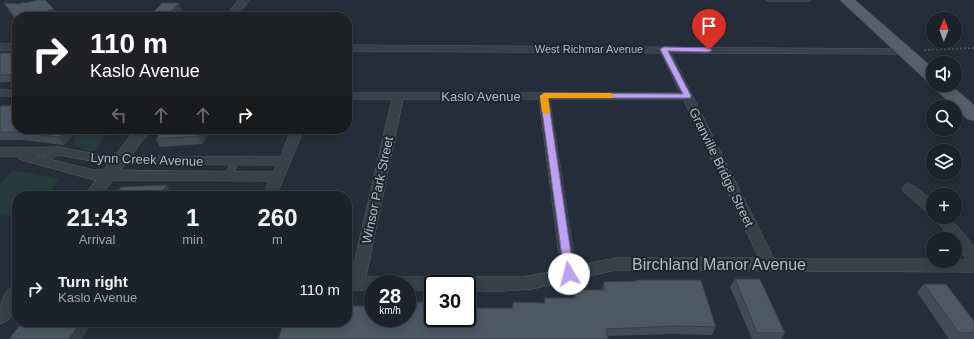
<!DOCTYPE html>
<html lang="en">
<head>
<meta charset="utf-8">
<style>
  body { margin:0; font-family:Helvetica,sans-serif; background:#242a34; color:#f1f3f6; height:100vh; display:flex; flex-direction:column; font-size:15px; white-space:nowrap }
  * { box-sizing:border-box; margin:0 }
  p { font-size:13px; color:#a0a4a9 }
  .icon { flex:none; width:22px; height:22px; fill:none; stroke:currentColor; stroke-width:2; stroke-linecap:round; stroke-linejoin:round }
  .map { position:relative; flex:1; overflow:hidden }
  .side { position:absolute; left:12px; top:191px; width:340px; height:136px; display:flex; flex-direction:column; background:#1b222c; border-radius:16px; box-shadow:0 2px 10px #0003,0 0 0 1px #393f48 }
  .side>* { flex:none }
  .banner { position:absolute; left:12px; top:12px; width:340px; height:122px; border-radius:16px; box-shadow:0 2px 10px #0003,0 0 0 1px #393f48; background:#202124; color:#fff; overflow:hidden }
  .needle { width:26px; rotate:1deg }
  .fabs { position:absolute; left:926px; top:12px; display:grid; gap:8px }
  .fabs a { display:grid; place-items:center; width:36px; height:36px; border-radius:50%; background:#1b222c; box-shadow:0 2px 10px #0003,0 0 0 1px #393f48; font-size:20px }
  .speed { position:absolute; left:364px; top:275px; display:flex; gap:8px; font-size:20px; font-weight:700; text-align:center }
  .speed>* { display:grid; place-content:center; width:52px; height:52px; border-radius:50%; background:#1b222c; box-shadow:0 2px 10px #0003,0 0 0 1px #393f48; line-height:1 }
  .speed small { font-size:10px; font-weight:400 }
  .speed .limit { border:2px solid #111; border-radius:6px; background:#fff; color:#111 }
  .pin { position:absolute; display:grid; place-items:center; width:34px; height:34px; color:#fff; margin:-41px -17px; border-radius:50% 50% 50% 0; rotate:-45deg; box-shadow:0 0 4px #0007 }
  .pin .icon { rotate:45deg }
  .me { position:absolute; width:44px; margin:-22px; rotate:352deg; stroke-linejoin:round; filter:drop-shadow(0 0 3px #0008) }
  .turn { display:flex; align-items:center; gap:14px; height:84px; padding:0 12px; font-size:18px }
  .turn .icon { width:52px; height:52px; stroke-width:2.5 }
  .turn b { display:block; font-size:28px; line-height:34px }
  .lanes { display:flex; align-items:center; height:38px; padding:0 12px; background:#0003; justify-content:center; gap:20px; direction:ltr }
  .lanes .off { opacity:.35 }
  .eta { display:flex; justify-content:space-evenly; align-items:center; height:68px; text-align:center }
  .eta b { font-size:24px; font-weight:800; line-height:28px }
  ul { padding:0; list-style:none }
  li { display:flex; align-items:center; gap:12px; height:60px; padding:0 12px }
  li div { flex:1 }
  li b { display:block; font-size:15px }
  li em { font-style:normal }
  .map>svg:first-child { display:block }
  .green { fill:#273b3c }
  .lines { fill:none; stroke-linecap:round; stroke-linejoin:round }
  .service-casing { stroke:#565e68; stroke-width:1 }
  .minor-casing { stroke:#565e68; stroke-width:1 }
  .tertiary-casing { stroke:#565e68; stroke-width:1 }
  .primary-casing { stroke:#414953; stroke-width:1 }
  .path { stroke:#46585a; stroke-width:2; stroke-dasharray:2 2; stroke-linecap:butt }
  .service { fill:#38404a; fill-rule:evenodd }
  .minor { fill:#38404a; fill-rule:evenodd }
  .tertiary { fill:#38404a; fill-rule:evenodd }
  .primary { fill:#565f6a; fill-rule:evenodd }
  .wall { fill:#424c57 }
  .shaded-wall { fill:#363e47 }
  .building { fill:#4d5865; stroke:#363e47 }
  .route { fill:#bca0f2; stroke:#7a689d }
  .slow { fill:#f59e0b }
  .labels { text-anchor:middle; stroke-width:4; stroke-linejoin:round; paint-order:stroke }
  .far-street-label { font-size:11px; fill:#b3bbc6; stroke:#1d252f }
  .street-label { font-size:13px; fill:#b3bbc6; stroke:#1d252f }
  .near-street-label { font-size:16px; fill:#b3bbc6; stroke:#1d252f }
</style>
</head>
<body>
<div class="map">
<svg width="974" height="339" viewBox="0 0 974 339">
  <rect width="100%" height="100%" fill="#242e3a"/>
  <g class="green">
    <path d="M80,129H110L93,153L72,145Z"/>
    <path d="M12,171L33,173L59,180L46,196H17V217L0,215V184Z"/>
  </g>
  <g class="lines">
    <g class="service-casing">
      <g id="service">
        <path d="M766,0H811L809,1H768Z"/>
        <path d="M57,149H61L62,151L45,163H41L40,161L41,159Z"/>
        <path d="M234,159H238L239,161L231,179H225L224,177Z"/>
      </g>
    </g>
    <g class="minor-casing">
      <g id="minor">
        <rect x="0" y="44" width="17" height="6"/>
        <path d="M347,45L907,49L909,51L907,53L904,54L671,53L774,259H933V261L967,260L955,244V239H951L934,217H949L974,246V272L616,270L532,289L504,291H467V284H459L461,279L467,277H522L561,270L539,99H403L366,277H433L439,279L441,284H433V291L407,290V284H373V290H347V276H351L392,99H347V93H680L661,53L347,51ZM550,99H683L759,258H616L576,266Z"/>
        <rect x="0" y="90" width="17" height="6"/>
        <path d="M292,129H304L276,196H262L269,181L94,180L19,159L17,156H0V148L59,147L107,156L280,157ZM59,155L107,164L276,165L273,172L94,170L36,156Z"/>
        <path d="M909,184L914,186L933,201V214L928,213L904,192L902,189L904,186Z"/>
      </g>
    </g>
    <g class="tertiary-casing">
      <g id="tertiary">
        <path d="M239,0H249L237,17H225Z"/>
        <path d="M136,129H151L101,196H84Z"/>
        <path d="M17,284C17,302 20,317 0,324C0,307 0,291 17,284Z"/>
      </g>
    </g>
    <g class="primary-casing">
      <g id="primary">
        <path d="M840,0H855L933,68V82L927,81Z"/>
        <path d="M933,84L951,85L974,105V121L967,119L935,89Z"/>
      </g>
    </g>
    <path class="path" d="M924,50L974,48"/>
    <use href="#service" class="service"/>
    <use href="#minor" class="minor"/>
    <use href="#tertiary" class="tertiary"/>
    <use href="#primary" class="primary"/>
  </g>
  <g class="wall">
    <path d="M4,3H25L17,17V21L10,13Z"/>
    <rect x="0" y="53" width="17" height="29"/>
    <path d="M0,106L79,129L64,145L23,140H0Z"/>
    <path d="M211,129L202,144L160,147L156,139Z"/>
    <path d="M735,279L785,333L781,339H752L730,287Z"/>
    <path d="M636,280L716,327L712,335L673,334L608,336L373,318L416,309L512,308L513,302L544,303V298H573L574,290H602L603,282L636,281Z"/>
    <path d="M924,284L974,321V339H949L917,292Z"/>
  </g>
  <g class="shaded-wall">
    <path d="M179,3L182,10L176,17H166Z"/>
    <path d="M54,9L59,17H28Z"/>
    <path d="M66,129H79L64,145L59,137Z"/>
    <path d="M203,129H211L202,144L198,136Z"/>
    <path d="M167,185L171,193L170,196H159Z"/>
    <path d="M81,322H93L82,339H69Z"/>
  </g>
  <g class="building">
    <path d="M37,0H45L54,9L28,17H17V20L4,3L19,4L24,2L25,3Z"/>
    <path d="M162,3H179L166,17H148Z"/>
    <path d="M0,53H17V74L0,75Z"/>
    <path d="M17,105V129H66L59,137L17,132H0V106Z"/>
    <path d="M164,129H203L198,136L156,139Z"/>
    <path d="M167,185L159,196H114L121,187Z"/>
    <path d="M292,191L333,192L332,196H290Z"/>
    <path d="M735,279H760L785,333H757Z"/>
    <path d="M636,280H701L716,327L677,326L606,329L608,339H278L284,322H347V306H373V318H407V309H416L417,302H433V318H467V303H474V308H513V302L545,303L544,298H575L574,290H605L603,282L637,281Z"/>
    <path d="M924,284H946L974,321V333H959Z"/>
    <path d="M22,322H81L69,339H9Z"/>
  </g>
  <path class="route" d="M664,47L709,48L712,50L709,52L668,51L691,96L690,98H548L574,274L572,278L569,279L565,278L540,96L544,93L683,94L660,49Z"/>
  <path class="slow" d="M544,93H611L615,96L611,98H548L550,112L546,115L542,112L540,96Z"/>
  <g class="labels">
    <g class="far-street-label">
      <text x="589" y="53">West Richmar Avenue</text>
    </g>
    <g class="street-label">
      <text x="481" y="101">Kaslo Avenue</text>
      <text transform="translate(147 159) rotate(2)" y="5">Lynn Creek Avenue</text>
      <text transform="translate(722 167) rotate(64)" y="5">Granville Bridge Street</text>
      <text transform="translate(377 190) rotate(-78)" y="5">Winsor Park Street</text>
    </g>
    <g class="near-street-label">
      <text x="719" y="270">Birchland Manor Avenue</text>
    </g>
  </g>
</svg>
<div class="fabs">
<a><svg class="needle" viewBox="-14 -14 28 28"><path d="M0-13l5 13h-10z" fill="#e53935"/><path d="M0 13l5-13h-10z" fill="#a0a4a9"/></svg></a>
<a><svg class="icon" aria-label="sound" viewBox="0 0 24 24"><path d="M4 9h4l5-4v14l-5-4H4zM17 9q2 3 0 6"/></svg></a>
<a><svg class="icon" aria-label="search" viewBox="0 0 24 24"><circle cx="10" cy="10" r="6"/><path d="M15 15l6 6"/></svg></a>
<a><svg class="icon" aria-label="layers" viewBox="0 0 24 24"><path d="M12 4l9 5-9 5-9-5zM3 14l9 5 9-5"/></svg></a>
<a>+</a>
<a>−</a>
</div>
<div class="speed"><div>28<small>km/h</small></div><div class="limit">30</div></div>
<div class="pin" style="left:709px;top:50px;background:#d93025"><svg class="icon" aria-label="arrive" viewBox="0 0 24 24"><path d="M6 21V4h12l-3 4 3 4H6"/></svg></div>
<svg class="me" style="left:569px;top:274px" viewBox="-20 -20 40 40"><circle r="19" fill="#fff"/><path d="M0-13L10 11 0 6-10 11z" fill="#bca0f2"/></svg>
<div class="banner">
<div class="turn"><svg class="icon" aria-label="right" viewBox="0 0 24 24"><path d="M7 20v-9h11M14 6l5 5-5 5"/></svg><div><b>110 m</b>Kaslo Avenue</div></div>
<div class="lanes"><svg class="icon off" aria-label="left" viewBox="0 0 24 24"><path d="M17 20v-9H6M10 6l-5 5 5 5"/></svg><svg class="icon off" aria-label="ahead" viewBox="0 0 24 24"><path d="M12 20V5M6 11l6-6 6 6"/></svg><svg class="icon off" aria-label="ahead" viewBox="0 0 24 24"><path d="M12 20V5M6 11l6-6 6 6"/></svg><svg class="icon" aria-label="right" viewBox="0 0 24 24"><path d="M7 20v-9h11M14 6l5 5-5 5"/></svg></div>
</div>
<section class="side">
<div class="eta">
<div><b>21:43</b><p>Arrival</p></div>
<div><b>1</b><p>min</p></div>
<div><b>260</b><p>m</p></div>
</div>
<ul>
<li><svg class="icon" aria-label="right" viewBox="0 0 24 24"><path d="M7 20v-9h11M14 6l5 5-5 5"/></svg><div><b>Turn right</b><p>Kaslo Avenue</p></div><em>110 m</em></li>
</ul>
</section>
</div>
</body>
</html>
